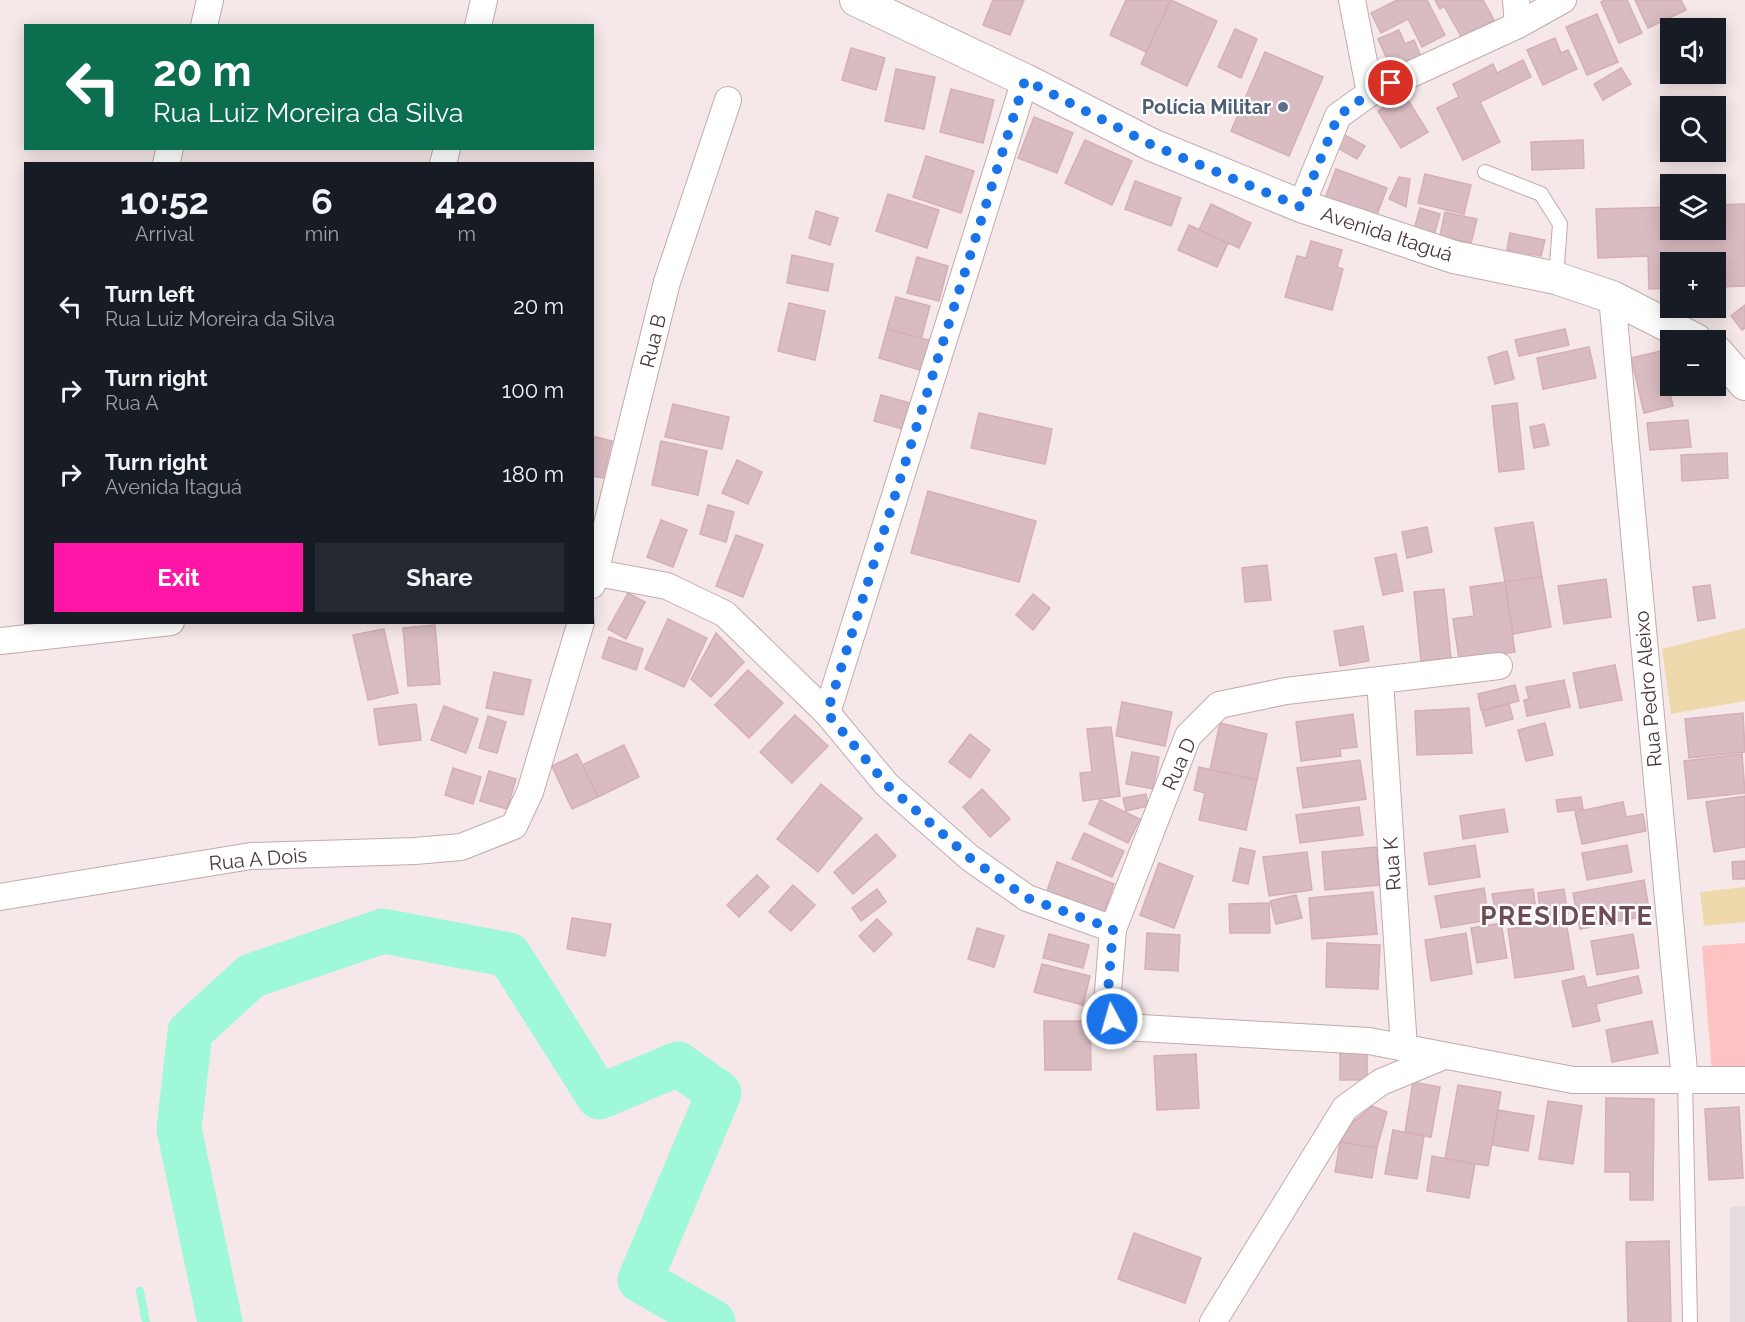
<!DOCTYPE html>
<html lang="en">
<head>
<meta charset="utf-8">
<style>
  body { margin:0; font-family:Raleway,sans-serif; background:#242831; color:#f1f3f6; height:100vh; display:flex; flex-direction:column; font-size:22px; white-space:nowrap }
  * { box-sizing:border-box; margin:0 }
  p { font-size:20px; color:#9ea1a6 }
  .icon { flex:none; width:33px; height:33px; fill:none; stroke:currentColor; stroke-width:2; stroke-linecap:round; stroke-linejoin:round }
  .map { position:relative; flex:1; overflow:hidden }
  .drawer { position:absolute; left:24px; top:162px; width:570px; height:462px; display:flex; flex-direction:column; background:#171b24; border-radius:0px; box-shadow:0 3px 15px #0003 }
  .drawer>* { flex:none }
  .top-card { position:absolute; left:24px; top:24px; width:570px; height:126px; border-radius:0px; box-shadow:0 3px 15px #0003; background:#0b6e4f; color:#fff; overflow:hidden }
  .buttons { position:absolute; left:1660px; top:18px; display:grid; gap:12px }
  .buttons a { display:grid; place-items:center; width:66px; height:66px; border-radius:0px; background:#171b24; box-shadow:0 3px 15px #0003; font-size:30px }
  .pin { position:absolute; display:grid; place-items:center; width:51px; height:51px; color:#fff; margin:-26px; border:3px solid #fff; border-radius:50%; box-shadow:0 2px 6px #0007 }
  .me { position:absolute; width:66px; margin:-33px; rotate:354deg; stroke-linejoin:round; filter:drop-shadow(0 0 4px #0008) }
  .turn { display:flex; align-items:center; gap:21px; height:126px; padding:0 30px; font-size:27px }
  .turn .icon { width:78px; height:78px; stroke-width:2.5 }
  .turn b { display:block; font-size:42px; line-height:51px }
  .eta { display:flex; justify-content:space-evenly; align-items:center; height:102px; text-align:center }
  .eta b { font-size:36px; font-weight:700; line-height:42px }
  .primary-button { display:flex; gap:12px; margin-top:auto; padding:12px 30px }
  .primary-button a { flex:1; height:69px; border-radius:0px; background:#ff16a7; color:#fff; font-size:24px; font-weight:700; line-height:69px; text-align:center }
  .primary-button a+a { background:#242831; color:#f1f3f6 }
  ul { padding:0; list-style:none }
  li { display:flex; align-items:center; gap:18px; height:84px; padding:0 30px }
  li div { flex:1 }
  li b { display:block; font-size:22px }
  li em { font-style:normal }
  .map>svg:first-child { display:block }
  .green { fill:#eed9ad }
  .sand { fill:#fdc2c1 }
  .parking { fill:#e4dddf }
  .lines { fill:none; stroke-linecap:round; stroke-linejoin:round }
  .stream { stroke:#9ff8d8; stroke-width:8 }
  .river { stroke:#9ff8d8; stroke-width:45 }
  .building { fill:#d9bcc1; stroke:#d5afb5; stroke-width:1.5 }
  .service-casing { stroke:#c3aaac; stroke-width:16 }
  .minor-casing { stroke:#c3aaac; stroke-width:28 }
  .tertiary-casing { stroke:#c3aaac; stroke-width:34 }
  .service { stroke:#fff; stroke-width:14 }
  .minor { stroke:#fff; stroke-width:26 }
  .tertiary { stroke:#fff; stroke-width:32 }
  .route { stroke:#1a73e8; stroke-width:10; stroke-dasharray:0 18 }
  .service-dot { fill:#5c6f8a; stroke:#fff; stroke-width:2 }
  .labels { text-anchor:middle; stroke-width:4.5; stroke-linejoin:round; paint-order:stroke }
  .service-label { font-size:20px; font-weight:bold; fill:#4e5e75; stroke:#fff; text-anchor:end }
  .street-label { font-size:20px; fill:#4b3639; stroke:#fff }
  .district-label { font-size:26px; font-weight:bold; letter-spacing:1.5px; fill:#6f4c52; stroke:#fff }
</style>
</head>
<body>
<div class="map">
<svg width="1745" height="1322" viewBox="0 0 1745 1322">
  <rect width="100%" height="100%" fill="#f6e8e9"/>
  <g class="green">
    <path d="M1745,628V701L1671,714L1662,649Z"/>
    <path d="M1745,887V922L1704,926L1700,892Z"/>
  </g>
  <path class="sand" d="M1745,943V1069L1712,1072L1702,946Z"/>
  <path class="parking" d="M1745,1206V1322H1730V1207Z"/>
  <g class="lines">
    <path class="stream" d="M140,1291L146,1322"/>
    <path class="river" d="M220,1322L179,1129L190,1032L251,976L383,931L509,955L599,1097L678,1064L719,1093L640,1280L713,1322"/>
  </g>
  <g class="building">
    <path d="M993,0H1024L1010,35L983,25Z"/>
    <path d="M1126,0H1171L1146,52L1110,35Z"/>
    <path d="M1171,0L1217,21L1187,86L1141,64Z"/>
    <path d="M1397,0H1427L1445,35L1422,47L1408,19L1381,33L1371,13Z"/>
    <path d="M1435,0H1483L1494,20L1462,38L1444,6L1440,9Z"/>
    <path d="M1605,0H1627L1642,33L1619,43L1601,2Z"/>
    <path d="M1635,0H1681L1686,10L1648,28Z"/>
    <path d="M1597,14L1618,62L1587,75L1566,27Z"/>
    <path d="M1235,29L1257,39L1241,78L1218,67Z"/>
    <path d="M1399,30L1405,44L1414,40L1422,59L1393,72L1378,39Z"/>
    <path d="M1555,38L1561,53L1568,50L1577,69L1543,85L1527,50Z"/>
    <path d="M851,48L885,58L876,90L842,80Z"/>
    <path d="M1265,52L1323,77L1289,156L1231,131Z"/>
    <path d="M1523,60L1531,77L1480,102L1500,142L1463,160L1437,108L1459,97L1453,84L1493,64L1497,73Z"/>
    <path d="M1621,68L1631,84L1603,100L1594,84Z"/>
    <path d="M896,69L935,77L924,129L885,121Z"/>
    <path d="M951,89L994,100L983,143L940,132Z"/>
    <path d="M1404,94L1428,132L1401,148L1378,111Z"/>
    <path d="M1034,117L1073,133L1057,173L1018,158Z"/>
    <path d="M1343,134L1365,146L1357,159L1336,147Z"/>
    <path d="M1085,140L1132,161L1112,205L1065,183Z"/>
    <path d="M1583,140L1584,168L1532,170L1531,142Z"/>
    <path d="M926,156L974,171L961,213L913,197Z"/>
    <path d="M1336,169L1387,188L1375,220L1324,201Z"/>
    <path d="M1425,174L1471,185L1464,214L1418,203Z"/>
    <path d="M1399,177L1410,179L1406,207L1389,199Z"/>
    <path d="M1135,181L1181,198L1171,226L1125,209Z"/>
    <path d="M888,194L939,210L927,248L876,231Z"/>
    <path d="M1211,204L1251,223L1239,248L1199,230Z"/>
    <path d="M1745,204V286L1716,287V262H1671V288L1649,289L1648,256L1598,258L1596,209L1671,207V230H1716V205Z"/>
    <path d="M1420,208L1440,214L1433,239L1413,233Z"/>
    <path d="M816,211L838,218L830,245L809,238Z"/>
    <path d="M1445,212L1477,219L1471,243L1440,236Z"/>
    <path d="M1189,225L1228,243L1217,267L1178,250Z"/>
    <path d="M1510,233L1545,240L1541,256L1507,250Z"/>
    <path d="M1311,241L1342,250L1337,267L1343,269L1332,310L1285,297L1297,256L1306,258Z"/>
    <path d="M792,255L833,264L828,291L787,283Z"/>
    <path d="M917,257L948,266L939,301L907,293Z"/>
    <path d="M896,297L930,306L921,339L887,329Z"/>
    <path d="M789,303L825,311L815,360L778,351Z"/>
    <path d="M1745,305V328L1742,330L1731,316Z"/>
    <path d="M887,329L932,341L923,371L879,358Z"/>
    <path d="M1565,329L1569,345L1519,356L1515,340Z"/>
    <path d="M1589,347L1596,378L1543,389L1537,358Z"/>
    <path d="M1507,351L1514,379L1495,384L1488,357Z"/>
    <path d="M1661,351L1673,406L1644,413L1631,358Z"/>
    <path d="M881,395L917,405L910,431L874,421Z"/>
    <path d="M1517,403L1524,469L1499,472L1492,406Z"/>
    <path d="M673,404L729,417L722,449L665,437Z"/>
    <path d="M979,413L1052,429L1045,464L971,448Z"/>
    <path d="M1688,420L1691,447L1650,450L1647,423Z"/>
    <path d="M1544,424L1549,445L1534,448L1530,427Z"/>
    <path d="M592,436L612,441L603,478L592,476Z"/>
    <path d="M661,441L707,451L698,495L652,485Z"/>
    <path d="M1727,453L1728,478L1682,481L1681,455Z"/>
    <path d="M737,460L762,472L748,504L722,493Z"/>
    <path d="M928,491L1036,521L1019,582L911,553Z"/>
    <path d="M708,505L734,512L726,542L700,534Z"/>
    <path d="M661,520L687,530L673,567L647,557Z"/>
    <path d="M1533,522L1542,577L1505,582L1495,528Z"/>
    <path d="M1427,527L1432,552L1407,558L1402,532Z"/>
    <path d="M736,535L763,545L743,597L716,586Z"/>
    <path d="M1396,554L1403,591L1383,595L1375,558Z"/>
    <path d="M1267,565L1271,600L1245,602L1242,568Z"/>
    <path d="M1542,577L1551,627L1513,634L1505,582Z"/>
    <path d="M1606,579L1611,617L1564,624L1558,586Z"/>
    <path d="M1505,582L1515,652L1459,659L1453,619L1474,616L1470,587Z"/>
    <path d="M1710,585L1715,618L1698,621L1693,587Z"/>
    <path d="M1444,589L1451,658L1421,661L1414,592Z"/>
    <path d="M628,593L645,602L626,639L608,629Z"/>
    <path d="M1033,594L1050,608L1033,630L1016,615Z"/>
    <path d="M668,619L707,638L684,687L645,669Z"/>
    <path d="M435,625L440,684L408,686L403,628Z"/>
    <path d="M1363,626L1369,661L1340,666L1334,631Z"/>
    <path d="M384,629L398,693L368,700L353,635Z"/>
    <path d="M716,633L744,662L711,697L691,679Z"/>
    <path d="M609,637L643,649L636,670L602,658Z"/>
    <path d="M1615,665L1622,700L1580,708L1573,673Z"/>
    <path d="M748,670L783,703L749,738L715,705Z"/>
    <path d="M494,672L531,680L523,715L486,708Z"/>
    <path d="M1564,680L1570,707L1527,716L1524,700L1529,699L1526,687Z"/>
    <path d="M1515,685L1519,701L1481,710L1478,694Z"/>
    <path d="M1122,702L1172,712L1165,746L1116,736Z"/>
    <path d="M416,704L421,740L379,745L374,709Z"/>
    <path d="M1509,704L1513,719L1486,726L1482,711Z"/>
    <path d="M444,706L478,719L466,753L431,740Z"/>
    <path d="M1469,708L1472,753L1417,755L1415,711Z"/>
    <path d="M1743,713L1745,752L1689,758L1685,719Z"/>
    <path d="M1353,714L1357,747L1340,749L1341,756L1301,761L1296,722Z"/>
    <path d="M795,715L828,746L792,783L760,752Z"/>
    <path d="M488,716L506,722L497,753L479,748Z"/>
    <path d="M1220,723L1267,734L1257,780L1210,770Z"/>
    <path d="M1545,723L1553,755L1526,761L1518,730Z"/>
    <path d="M1111,727L1120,796L1083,801L1080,773L1092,772L1087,729Z"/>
    <path d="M970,734L990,750L970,778L949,762Z"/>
    <path d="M624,745L639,777L598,797L582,765Z"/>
    <path d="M1132,752L1159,757L1153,789L1126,784Z"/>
    <path d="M577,754L598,797L572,809L552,766Z"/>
    <path d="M1742,754L1745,793L1688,799L1684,761Z"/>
    <path d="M1360,760L1366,799L1303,808L1297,768Z"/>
    <path d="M1199,767L1257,780L1246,830L1199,820L1205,793L1194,790Z"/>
    <path d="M453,768L481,777L473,804L445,795Z"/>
    <path d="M489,771L516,779L507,809L480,801Z"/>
    <path d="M821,784L862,818L818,872L777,839Z"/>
    <path d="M982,789L1010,819L990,837L963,807Z"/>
    <path d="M1146,794L1148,806L1126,811L1123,798Z"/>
    <path d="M1745,796V847L1714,852L1706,802Z"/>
    <path d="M1581,797L1583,809L1558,812L1556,800Z"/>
    <path d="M1100,800L1140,819L1128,843L1089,824Z"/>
    <path d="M1623,802L1626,817L1643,814L1646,831L1582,844L1575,812Z"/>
    <path d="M1359,807L1363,835L1300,843L1296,815Z"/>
    <path d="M1504,809L1508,832L1463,839L1460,816Z"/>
    <path d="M1084,833L1124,851L1112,877L1072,859Z"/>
    <path d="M876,834L896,856L853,894L834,872Z"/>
    <path d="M1475,845L1480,877L1429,885L1424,853Z"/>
    <path d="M1627,845L1632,872L1587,880L1582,853Z"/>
    <path d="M1376,847L1380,885L1325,890L1322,852Z"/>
    <path d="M1240,848L1255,851L1248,884L1233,881Z"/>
    <path d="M1307,852L1312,890L1269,896L1263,857Z"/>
    <path d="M1745,861V879H1733L1732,862Z"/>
    <path d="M1057,862L1114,884L1104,912L1047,891Z"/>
    <path d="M1159,863L1193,876L1174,928L1140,915Z"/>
    <path d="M757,875L769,887L739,917L727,905Z"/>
    <path d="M1644,880L1650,915L1580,929L1573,893Z"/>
    <path d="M793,885L815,905L791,931L769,912Z"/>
    <path d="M1484,888L1489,920L1441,928L1435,896Z"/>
    <path d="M877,889L886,902L861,921L852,908Z"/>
    <path d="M1533,889L1535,903L1495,909L1492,894Z"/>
    <path d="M1564,889L1568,914L1541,918L1538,893Z"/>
    <path d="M1373,892L1377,934L1312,939L1309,898Z"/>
    <path d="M1296,895L1302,918L1276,924L1270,901Z"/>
    <path d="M1269,903L1270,933H1230L1229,904Z"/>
    <path d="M572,918L611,924L605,956L567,949Z"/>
    <path d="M877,919L892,934L874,952L859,936Z"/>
    <path d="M1566,921L1574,969L1515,978L1508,929Z"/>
    <path d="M1501,923L1507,958L1477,963L1471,928Z"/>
    <path d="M977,928L1004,936L994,967L968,959Z"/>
    <path d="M1147,933L1180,935L1178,971L1145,969Z"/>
    <path d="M1466,933L1472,974L1431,981L1425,940Z"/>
    <path d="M1049,934L1089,945L1083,968L1043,958Z"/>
    <path d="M1633,934L1639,968L1597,975L1591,941Z"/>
    <path d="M1327,943L1380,945L1378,989L1326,987Z"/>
    <path d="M1042,964L1090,976L1083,1005L1034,992Z"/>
    <path d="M1584,976L1587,988L1638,976L1642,993L1596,1004L1600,1021L1573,1027L1562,981Z"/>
    <path d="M1044,1021H1090L1091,1070H1045Z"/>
    <path d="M1652,1021L1658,1053L1612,1062L1606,1030Z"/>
    <rect x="1340" y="1052" width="27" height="28"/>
    <path d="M1196,1054L1199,1108L1157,1110L1154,1056Z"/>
    <path d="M1413,1082L1440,1087L1431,1137L1405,1132Z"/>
    <path d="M1458,1085L1501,1092L1488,1166L1445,1159Z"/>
    <path d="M1606,1098L1654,1099L1653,1200H1630V1172H1605Z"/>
    <path d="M1548,1101L1582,1106L1573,1164L1539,1159Z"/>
    <path d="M1372,1106L1387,1112L1377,1148L1340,1142L1353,1122Z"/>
    <path d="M1739,1107L1743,1178L1709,1180L1705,1109Z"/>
    <path d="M1498,1110L1534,1116L1528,1151L1492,1145Z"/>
    <path d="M1393,1130L1424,1136L1417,1179L1385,1174Z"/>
    <path d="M1340,1142L1377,1148L1372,1178L1335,1172Z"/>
    <path d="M1432,1156L1475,1164L1469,1198L1427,1191Z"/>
    <path d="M1134,1233L1201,1258L1185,1303L1118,1279Z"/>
    <path d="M1669,1241L1671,1322H1628L1626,1242Z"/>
  </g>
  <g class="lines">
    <g class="service-casing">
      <g id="service">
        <path d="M1485,172L1541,194L1560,224L1556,278"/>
        <path d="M1685,1081L1690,1322"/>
      </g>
    </g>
    <g class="minor-casing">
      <g id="minor">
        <path d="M1352,0L1370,93"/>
        <path d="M1516,0L1518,25"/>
        <path d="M204,26L210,0"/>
        <path d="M478,26L484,0"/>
        <path d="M166,164L170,148"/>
        <path d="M443,164L447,148"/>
        <path d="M1301,206L1338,116L1370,93L1518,25L1563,0"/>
        <path d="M1612,297L1685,1081"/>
        <path d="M592,572L667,586L725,614L827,713L887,785L970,858L1027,898L1113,929"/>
        <path d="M592,585L667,282L728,100"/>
        <path d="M0,641L171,622"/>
        <path d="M1499,666L1286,691L1219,705L1188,736L1113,929L1107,1004L1111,1019L1123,1027L1369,1041L1573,1080H1745"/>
        <path d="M1380,680L1404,1048"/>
        <path d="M827,713L1025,80"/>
        <path d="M0,897L251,856L415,851L461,847L514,826L530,792L581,622"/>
        <path d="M1213,1322L1345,1108L1381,1082L1444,1056"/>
      </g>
    </g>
    <g class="tertiary-casing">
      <g id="tertiary">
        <path d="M856,0L1025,80L1152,145L1301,206L1454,257L1556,278L1612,297L1696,340"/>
        <path d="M1716,351L1745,384"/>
      </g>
    </g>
    <use href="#service" class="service"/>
    <use href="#minor" class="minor"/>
    <use href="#tertiary" class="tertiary"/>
  </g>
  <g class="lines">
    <path class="route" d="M1112,1019L1107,1004L1113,929L1027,898L970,858L887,785L827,713L1025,80L1152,145L1301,207L1338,116L1370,93L1391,83"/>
  </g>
  <circle class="service-dot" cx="1283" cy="107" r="6"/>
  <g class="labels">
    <g class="service-label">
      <text x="1271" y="114">Polícia Militar</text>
    </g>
    <g class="street-label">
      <text transform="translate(1387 234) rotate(18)" y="7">Avenida Itaguá</text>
      <text transform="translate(653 341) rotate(-76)" y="7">Rua B</text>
      <text transform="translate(1648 689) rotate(-95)" y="7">Rua Pedro Aleixo</text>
      <text transform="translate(1179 764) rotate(-66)" y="7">Rua D</text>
      <text transform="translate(258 859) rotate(-5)" y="7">Rua A Dois</text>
      <text transform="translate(1392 864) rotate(-94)" y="7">Rua K</text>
    </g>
    <g class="district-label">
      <text x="1567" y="925">PRESIDENTE</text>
    </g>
  </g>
</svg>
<div class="buttons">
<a><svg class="icon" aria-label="sound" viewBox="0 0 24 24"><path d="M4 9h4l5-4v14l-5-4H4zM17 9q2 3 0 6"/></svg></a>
<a><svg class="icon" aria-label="search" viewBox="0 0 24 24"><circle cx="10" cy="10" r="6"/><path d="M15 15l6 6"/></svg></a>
<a><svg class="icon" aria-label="layers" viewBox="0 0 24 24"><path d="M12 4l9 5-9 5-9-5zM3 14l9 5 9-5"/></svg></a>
<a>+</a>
<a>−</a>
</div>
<div class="pin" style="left:1391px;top:83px;background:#d93025"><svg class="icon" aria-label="arrive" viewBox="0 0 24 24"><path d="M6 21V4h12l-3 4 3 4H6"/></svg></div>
<svg class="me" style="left:1112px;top:1019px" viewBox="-20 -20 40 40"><circle r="17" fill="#1a73e8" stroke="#fff" stroke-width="3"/><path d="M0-11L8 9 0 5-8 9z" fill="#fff"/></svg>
<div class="top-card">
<div class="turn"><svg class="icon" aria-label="left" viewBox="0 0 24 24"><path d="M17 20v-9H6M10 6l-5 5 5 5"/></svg><div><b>20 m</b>Rua Luiz Moreira da Silva</div></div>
</div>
<section class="drawer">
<div class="eta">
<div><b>10:52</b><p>Arrival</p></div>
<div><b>6</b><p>min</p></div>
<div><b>420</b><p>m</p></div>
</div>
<ul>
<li><svg class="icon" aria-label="left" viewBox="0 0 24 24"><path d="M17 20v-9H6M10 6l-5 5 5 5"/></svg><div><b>Turn left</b><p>Rua Luiz Moreira da Silva</p></div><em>20 m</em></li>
<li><svg class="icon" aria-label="right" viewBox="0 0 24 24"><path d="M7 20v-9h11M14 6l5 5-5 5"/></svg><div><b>Turn right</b><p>Rua A</p></div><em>100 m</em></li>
<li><svg class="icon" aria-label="right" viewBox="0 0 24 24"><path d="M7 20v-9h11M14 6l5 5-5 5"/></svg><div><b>Turn right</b><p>Avenida Itaguá</p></div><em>180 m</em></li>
</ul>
<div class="primary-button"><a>Exit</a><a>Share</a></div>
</section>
</div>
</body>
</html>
